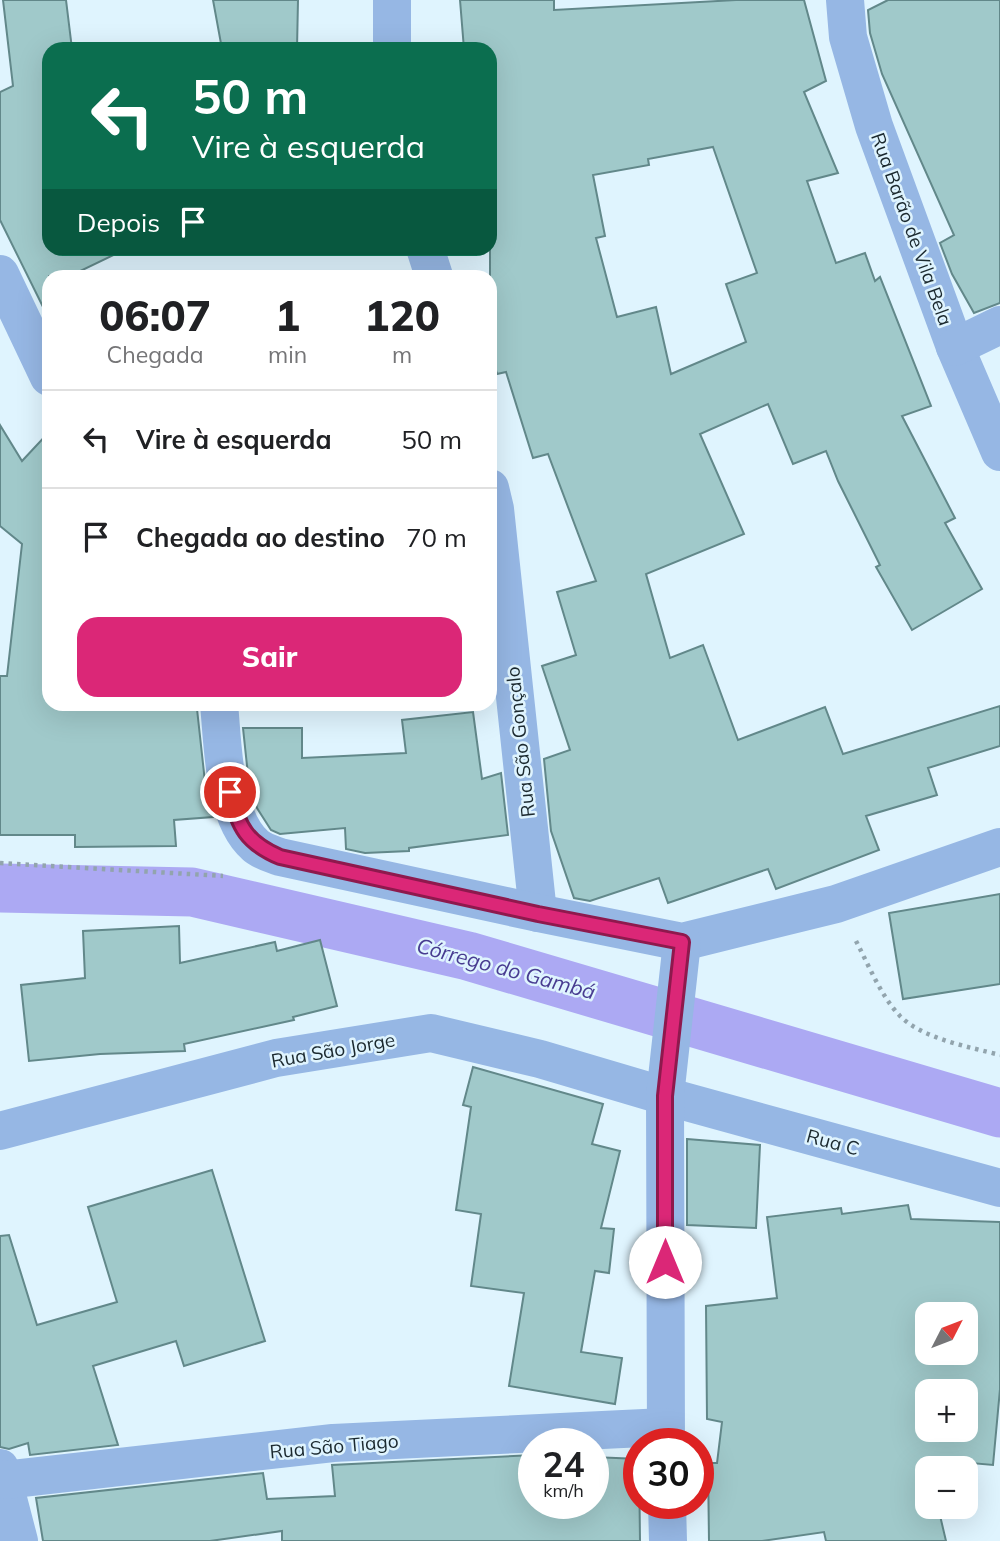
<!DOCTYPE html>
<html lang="pt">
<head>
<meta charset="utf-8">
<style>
  body { margin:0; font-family:Mulish,sans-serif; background:#f2f2f2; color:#202124; height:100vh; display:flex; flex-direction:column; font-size:26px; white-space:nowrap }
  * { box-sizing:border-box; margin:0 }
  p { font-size:23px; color:#757577 }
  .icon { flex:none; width:38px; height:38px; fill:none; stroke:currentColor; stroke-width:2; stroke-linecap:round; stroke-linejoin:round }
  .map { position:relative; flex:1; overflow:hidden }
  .details { position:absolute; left:42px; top:270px; width:455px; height:441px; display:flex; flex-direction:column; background:#fff; border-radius:21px; box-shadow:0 7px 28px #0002 }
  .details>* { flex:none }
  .top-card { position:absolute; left:42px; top:42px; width:455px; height:214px; border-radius:21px; box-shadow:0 7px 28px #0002; background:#0b6e4f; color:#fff; overflow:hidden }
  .needle { width:46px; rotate:48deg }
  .tools { position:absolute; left:915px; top:1302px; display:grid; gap:14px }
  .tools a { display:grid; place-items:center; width:63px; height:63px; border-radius:14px; background:#fff; box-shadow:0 7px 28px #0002; font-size:35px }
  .speed { position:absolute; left:518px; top:1428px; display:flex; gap:14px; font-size:35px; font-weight:700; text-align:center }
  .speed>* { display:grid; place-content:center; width:91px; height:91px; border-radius:50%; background:#fff; box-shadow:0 7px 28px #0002; line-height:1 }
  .speed small { font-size:18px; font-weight:400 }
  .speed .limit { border:10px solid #d22; background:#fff; color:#111 }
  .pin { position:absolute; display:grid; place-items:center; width:60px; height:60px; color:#fff; margin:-30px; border:4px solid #fff; border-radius:50%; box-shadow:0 2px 7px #0007 }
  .me { position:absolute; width:77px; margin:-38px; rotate:0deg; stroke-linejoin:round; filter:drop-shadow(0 0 5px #0008) }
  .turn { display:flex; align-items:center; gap:24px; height:147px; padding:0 35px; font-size:32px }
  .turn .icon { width:91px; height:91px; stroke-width:2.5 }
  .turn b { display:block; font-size:49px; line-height:60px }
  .then { display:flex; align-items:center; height:66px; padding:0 35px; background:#0003; gap:14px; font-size:26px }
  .eta { display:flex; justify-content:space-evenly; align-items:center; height:119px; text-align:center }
  .eta b { font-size:42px; font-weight:800; line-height:49px }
  .action { display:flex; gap:14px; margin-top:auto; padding:14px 35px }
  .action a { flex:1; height:80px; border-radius:21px; background:#db2777; color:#fff; font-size:28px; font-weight:800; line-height:80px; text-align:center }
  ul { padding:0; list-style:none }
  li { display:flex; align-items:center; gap:21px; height:98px; padding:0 35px; border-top:2px solid #e0e0e0 }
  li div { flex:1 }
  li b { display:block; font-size:26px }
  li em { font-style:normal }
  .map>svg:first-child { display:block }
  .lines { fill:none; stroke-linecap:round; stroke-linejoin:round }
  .canal { stroke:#aca9f3; stroke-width:49 }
  .building { fill:#a0c9ca; stroke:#62888a; stroke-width:2; fill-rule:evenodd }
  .path { stroke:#92a4ad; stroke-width:4.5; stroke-dasharray:3.5 5; stroke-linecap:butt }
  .minor { stroke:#96b7e4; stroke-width:38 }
  .route-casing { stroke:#8e194d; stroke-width:18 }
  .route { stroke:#db2777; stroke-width:12 }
  .labels { text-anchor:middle; stroke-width:5; stroke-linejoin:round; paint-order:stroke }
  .street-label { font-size:19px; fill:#1b292f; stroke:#dff4fe }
  .water-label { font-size:21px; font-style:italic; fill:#483c91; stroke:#dff4fe }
</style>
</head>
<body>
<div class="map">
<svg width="1000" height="1541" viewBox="0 0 1000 1541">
  <rect width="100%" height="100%" fill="#dff4fe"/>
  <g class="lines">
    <path class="canal" d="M0,888L192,892L468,956L1000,1113"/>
  </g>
  <g class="building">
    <path d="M3,0H66L72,49H49V248H128L70,276H49V319L0,220V92L13,86Z"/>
    <path d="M213,0H298L297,49H222Z"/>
    <path d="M460,0H554V10L736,0H804L826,81L804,92L838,173L807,181L836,263L865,253L875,281L880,277L931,406L902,416L955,518L945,523L982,589L912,630L876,567L880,565L838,481L826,451L793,464L768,404L700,434L744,534L646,574L670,658L703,645L738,740L825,707L843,754L1000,706V746L928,768L937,795L866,816L879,850L776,889L768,869L668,903L659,878L590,901L574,898L551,831L544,759L570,750L542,666L576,655L557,592L596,581L548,454L533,458L506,372L497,374L490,348V49H464ZM713,147L757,273L726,284L746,342L671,374L656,307L617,317L596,238L605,236L593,175L649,165L648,159Z"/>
    <path d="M888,0H1000V303L974,313L952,274L940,243L954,235L882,74L870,33L868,10Z"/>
    <path d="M0,425L22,461L49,432V704H122V706L197,709L205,782L213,817L174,820L176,846L75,847V835H0V676H7L22,544L0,526Z"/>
    <path d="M473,712L482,779L501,773L508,835L409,848V851L365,853L346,849L345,828L280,834L271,830L257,808L248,775L243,728H302V758L406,753L402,720Z"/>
    <path d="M1000,894V984L903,999L889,913Z"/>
    <path d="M179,926L180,963L275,942L277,951L320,940L337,1006L293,1017L294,1020L184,1044L185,1051L100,1054L29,1061L21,985L85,978L83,931Z"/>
    <path d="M473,1067L603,1104L592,1144L620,1151L601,1228L614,1229L609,1273L595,1271L581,1352L622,1358L615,1404L509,1386L524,1293L471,1286L481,1214L456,1210L471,1107L463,1105Z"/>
    <path d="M687,1139L760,1145L756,1228L687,1225Z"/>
    <path d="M212,1170L265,1341L184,1366L176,1341L93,1366L118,1445L30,1455L28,1443L9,1449L0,1447V1236L9,1235L37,1325L117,1302L88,1207Z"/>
    <path d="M908,1205L911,1219L1000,1222V1389L993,1465L926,1459L928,1468V1507H938L946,1541H826L824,1532L762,1541H709L708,1463H717L722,1422L707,1419L706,1306L777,1298L767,1217L841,1208L842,1214ZM928,1314H966V1353H928ZM928,1391H966V1430H928Z"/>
    <path d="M534,1455V1503H593V1457L639,1459L640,1541H282V1531L210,1541H43L36,1498L263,1473L267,1499L335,1496L332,1465Z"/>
  </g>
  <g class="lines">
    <g class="path">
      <path d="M0,863L223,876"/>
      <path d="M856,941C869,966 881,996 900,1016C923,1039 970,1047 1000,1055"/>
    </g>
    <g class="minor">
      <path d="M392,0V49"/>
      <path d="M845,0L848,37L874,126L955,347L1000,452"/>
      <path d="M425,248L434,276"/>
      <path d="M0,274L49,377"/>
      <path d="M955,347L1000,325"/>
      <path d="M490,488L495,509L538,913"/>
      <path d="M219,704C223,744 223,817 255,845C261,851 272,854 280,857L538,913L682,942L836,904L1000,847"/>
      <path d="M0,1131L276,1058L431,1033L540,1059L665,1096L1000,1188"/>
      <path d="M666,1444L665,1096L682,942"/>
      <path d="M0,1468L19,1541"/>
      <path d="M4,1480L333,1443L665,1427"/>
      <path d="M667,1503L668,1541"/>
    </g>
  </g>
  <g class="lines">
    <g class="route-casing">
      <path id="route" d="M230,792C238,827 247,843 280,857L538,914L682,942L665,1096V1262"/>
    </g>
    <use href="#route" class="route"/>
  </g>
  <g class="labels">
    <g class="street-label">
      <text transform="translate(912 229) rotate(70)" y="7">Rua Barão de Vila Bela</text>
      <text transform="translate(520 742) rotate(-96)" y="7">Rua São Gonçalo</text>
      <text transform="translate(333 1050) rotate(-10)" y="7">Rua São Jorge</text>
      <text transform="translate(833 1142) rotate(15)" y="7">Rua C</text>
      <text transform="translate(334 1446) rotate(-5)" y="7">Rua São Tiago</text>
    </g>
    <g class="water-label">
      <text transform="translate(506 969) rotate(15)" y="7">Córrego do Gambá</text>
    </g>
  </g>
</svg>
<div class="tools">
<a><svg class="needle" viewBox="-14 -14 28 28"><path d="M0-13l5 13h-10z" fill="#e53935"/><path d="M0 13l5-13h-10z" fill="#757577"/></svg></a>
<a>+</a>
<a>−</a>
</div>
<div class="speed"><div>24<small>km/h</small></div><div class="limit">30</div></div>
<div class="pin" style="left:230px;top:792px;background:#d93025"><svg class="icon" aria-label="arrive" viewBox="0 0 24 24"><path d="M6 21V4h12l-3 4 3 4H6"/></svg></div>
<svg class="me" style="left:665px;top:1262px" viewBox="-20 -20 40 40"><circle r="19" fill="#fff"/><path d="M0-13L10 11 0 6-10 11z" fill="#db2777"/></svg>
<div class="top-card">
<div class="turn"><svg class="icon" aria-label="left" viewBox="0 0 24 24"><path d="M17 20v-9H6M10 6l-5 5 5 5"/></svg><div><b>50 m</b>Vire à esquerda</div></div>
<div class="then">Depois<svg class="icon" aria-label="arrive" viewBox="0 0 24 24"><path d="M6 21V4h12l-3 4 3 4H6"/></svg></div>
</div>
<section class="details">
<div class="eta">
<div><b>06:07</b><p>Chegada</p></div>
<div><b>1</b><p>min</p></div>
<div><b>120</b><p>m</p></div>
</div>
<ul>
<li><svg class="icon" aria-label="left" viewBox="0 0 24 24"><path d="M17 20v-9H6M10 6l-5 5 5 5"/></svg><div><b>Vire à esquerda</b></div><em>50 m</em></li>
<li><svg class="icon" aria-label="arrive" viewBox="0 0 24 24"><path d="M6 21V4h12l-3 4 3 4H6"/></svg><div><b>Chegada ao destino</b></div><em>70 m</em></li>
</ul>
<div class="action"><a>Sair</a></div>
</section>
</div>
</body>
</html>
